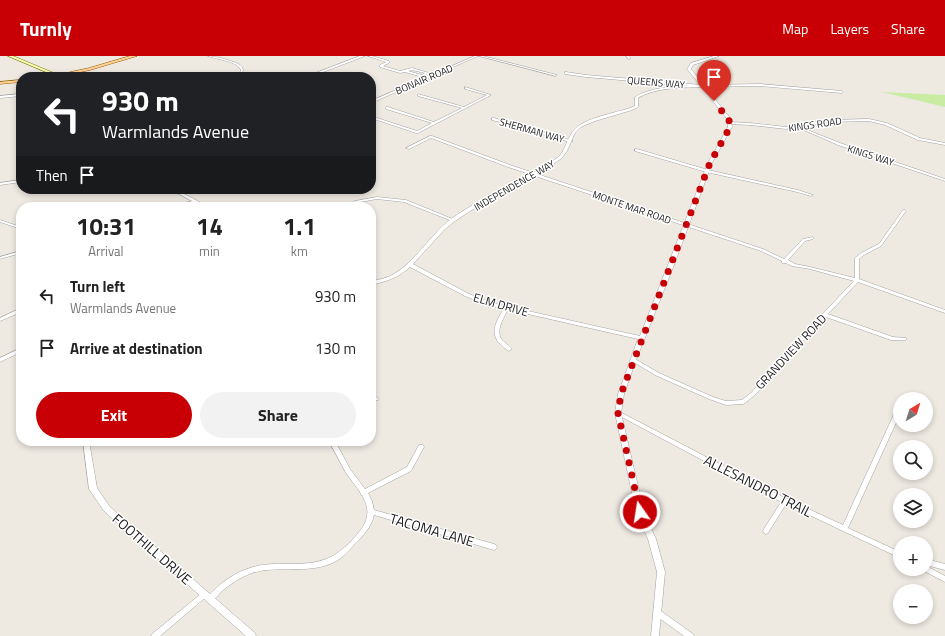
<!DOCTYPE html>
<html lang="en">
<head>
<meta charset="utf-8">
<style>
  body { margin:0; font-family:"Titillium Web",sans-serif; background:#f2f2f2; color:#222; height:100vh; display:flex; flex-direction:column; font-size:15px; white-space:nowrap }
  * { box-sizing:border-box; margin:0 }
  p { font-size:13px; color:#767676 }
  .icon { flex:none; width:22px; height:22px; fill:none; stroke:currentColor; stroke-width:2; stroke-linecap:round; stroke-linejoin:round }
  .map { position:relative; flex:1; overflow:hidden }
  .drawer { position:absolute; left:16px; top:146px; width:360px; height:244px; display:flex; flex-direction:column; background:#fff; border-radius:16px; box-shadow:0 2px 6px #0003 }
  .drawer>* { flex:none }
  .top-card { position:absolute; left:16px; top:16px; width:360px; height:122px; border-radius:16px; box-shadow:0 2px 6px #0003; background:#202124; color:#fff; overflow:hidden }
  .needle { width:26px; rotate:38deg }
  .controls { position:absolute; left:893px; top:336px; display:grid; gap:8px }
  .controls a { display:grid; place-items:center; width:40px; height:40px; border-radius:50%; background:#fff; box-shadow:0 2px 6px #0003; font-size:20px }
  .pin { position:absolute; display:grid; place-items:center; width:34px; height:34px; color:#fff; margin:-41px -17px; border-radius:50% 50% 50% 0; rotate:-45deg; box-shadow:0 0 4px #0007 }
  .pin .icon { rotate:45deg }
  .me { position:absolute; width:44px; margin:-22px; rotate:347deg; stroke-linejoin:round; filter:drop-shadow(0 0 3px #0008) }
  .turn { display:flex; align-items:center; gap:14px; height:84px; padding:0 20px; font-size:18px }
  .turn .icon { width:52px; height:52px; stroke-width:2.5 }
  .turn b { display:block; font-size:28px; line-height:34px }
  .then { display:flex; align-items:center; height:38px; padding:0 20px; background:#0003; gap:8px; font-size:15px }
  .eta { display:flex; justify-content:space-evenly; align-items:center; height:68px; text-align:center }
  .eta b { font-size:24px; font-weight:700; line-height:28px }
  .button { display:flex; gap:8px; margin-top:auto; padding:8px 20px }
  .button a { flex:1; height:46px; border-radius:24px; background:#c80005; color:#fff; font-size:16px; font-weight:700; line-height:46px; text-align:center }
  .button a+a { background:#f2f2f2; color:#222 }
  ul { padding:0; list-style:none }
  li { display:flex; align-items:center; gap:12px; height:52px; padding:0 20px }
  li div { flex:1 }
  li b { display:block; font-size:15px }
  li em { font-style:normal }
  header { display:flex; align-items:center; gap:24px; box-sizing:border-box; height:56px; padding:0 20px; background:#c80005; color:#fff }
  header strong { font-size:19px }
  nav { display:flex; gap:22px; margin-inline-start:auto; font-size:14px }
  .map>svg:first-child { display:block }
  .grass { fill:#c9eca3 }
  .lines { fill:none; stroke-linecap:round; stroke-linejoin:round }
  .minor-casing { stroke:#a3a3a3; stroke-width:1 }
  .tertiary-casing { stroke:#a3a3a3; stroke-width:1 }
  .secondary-casing { stroke:#6c7600; stroke-width:1 }
  .primary-casing { stroke:#945f00; stroke-width:1 }
  .minor { fill:#fff; fill-rule:evenodd }
  .tertiary { fill:#fff; fill-rule:evenodd }
  .secondary { fill:#fbfdb0; fill-rule:evenodd }
  .primary { fill:#ffcf95; fill-rule:evenodd }
  .route { stroke:#c80005; stroke-width:7; stroke-dasharray:0 12.6 }
  .labels { text-anchor:middle; stroke-width:3; stroke-linejoin:round; paint-order:stroke }
  .far-street-label { font-size:10px; fill:#1c1c1c; stroke:#fff }
  .street-label { font-size:12px; fill:#1c1c1c; stroke:#fff }
  .near-street-label { font-size:14px; fill:#1c1c1c; stroke:#fff }
</style>
</head>
<body>
<header>
<strong>Turnly</strong>
<nav><a>Map</a><a>Layers</a><a>Share</a></nav>
</header>
<div class="map">
<svg width="945" height="580" viewBox="0 0 945 580">
  <rect width="100%" height="100%" fill="#eee9e1"/>
  <path class="grass" d="M882,36L945,39V51Z"/>
  <g class="lines">
    <g class="minor-casing">
      <g id="minor">
        <path d="M208,0C214,0 235,5 240,9C242,10 242,11 243,14L241,21H239L241,14C236,4 217,4 208,0Z"/>
        <path d="M368,0H372L389,5V7L383,10L400,15L412,12L429,17L422,21L405,16L400,17L380,11V9L386,6ZM412,14L425,17L422,19L408,15Z"/>
        <path d="M475,0H478L371,47V45Z"/>
        <path d="M479,0H483L557,19L556,20Z"/>
        <path d="M626,0H629L631,2L629,3Z"/>
        <path d="M566,16L586,19L702,29L760,28L842,35L843,36L842,37L760,30L702,31L586,21L565,18V16Z"/>
        <path d="M465,31L491,39L418,77H416L371,62V60L417,75L432,67L386,53V51H388L434,66L462,52L418,40V38L464,51L487,39L465,33Z"/>
        <path d="M21,38V40L0,42V40Z"/>
        <path d="M492,62H494L573,85L570,86L492,64Z"/>
        <path d="M869,63L887,67L920,82L945,87V89L918,84L885,69L869,65L830,66L800,71L840,87L945,123V125L838,89L797,71L786,73L750,69L730,68L728,67L730,66L750,67L786,71L830,64Z"/>
        <path d="M430,80H432L510,109L763,193L784,203L803,183L813,181V183L805,185L788,204L795,208L810,211L855,222V202L861,197L879,188L903,154H905L906,155L881,190L864,199L859,203V223L945,254V257L858,226L828,258L893,281L906,282V284H891L826,261L780,309L756,338L745,347L743,348L726,349L709,343L655,319L630,304L633,302L635,303L659,317L713,341L726,345L742,344L752,336L776,307L854,225L810,213L792,210L786,207H782V205L761,195L508,111L431,82L409,93L406,92Z"/>
        <path d="M635,93H637L708,114L798,134L813,139L811,140L797,136L706,116L635,95Z"/>
        <path d="M21,124V126L0,129V127Z"/>
        <path d="M377,141L406,144L455,164L453,165H452L404,146L377,143L355,147L353,146L355,145Z"/>
        <path d="M195,144L197,145L196,146L180,151H174Z"/>
        <path d="M0,164L21,171V173L0,166Z"/>
        <path d="M21,195V197L0,203V201Z"/>
        <path d="M504,252H506L508,253C504,262 495,274 502,284C505,287 509,290 512,293L509,295C505,293 502,290 499,287C489,275 498,263 504,252Z"/>
        <path d="M19,253H21V256L0,265V262Z"/>
        <path d="M21,292V296L0,306V302Z"/>
        <path d="M376,341L378,342L379,343L378,344L371,346V342Z"/>
        <path d="M898,354L900,355V358L848,472L900,496V502L786,448L768,477L766,478L764,477L763,475L764,473L781,446L616,358L615,357L616,356H620L787,443L843,469L895,356L896,355Z"/>
        <path d="M329,385H335L350,413L365,433L407,411L419,389H423L424,391L411,415L368,437L372,445L374,454L494,488L496,489L497,491L496,493L494,494L374,459C371,472 363,480 354,489C349,494 344,500 338,504C312,520 280,508 252,517C241,521 230,528 221,536C217,540 215,544 210,546L207,545L206,543L207,541C220,527 235,516 253,511C277,504 305,512 326,503C338,499 351,486 359,476C369,464 370,453 362,439H361L360,436L346,417Z"/>
        <path d="M926,503L945,508V514L926,509Z"/>
        <path d="M926,510L945,520V526L924,515L923,513H926Z"/>
        <path d="M204,536L206,537L208,539L206,541L160,580H151L152,578L202,537Z"/>
        <path d="M658,554L661,555L693,578L694,580H684L655,559L654,557L655,555Z"/>
      </g>
    </g>
    <g class="tertiary-casing">
      <g id="tertiary">
        <path d="M360,0H365L310,21H305Z"/>
        <path d="M714,0H719L693,9L691,13L730,62L732,71L712,107L674,209L636,304L624,338L621,357L644,456L656,483L665,516L659,580H651L657,516L648,483L636,456L615,357L618,338L638,283L488,249L465,240L410,211C398,222 387,225 371,229V225C379,224 387,222 394,218C415,206 430,179 451,163C480,142 515,128 546,109C551,106 557,103 561,98C566,91 568,81 574,74C584,62 615,57 630,52L635,50V41C653,30 679,30 700,29L687,13L691,7ZM702,31L727,63L728,71L708,107L640,280L492,247L469,238L413,208L444,174L455,165L481,148L537,119L562,102L567,95L575,77L581,71L595,65L632,54L638,51V42C656,31 681,32 702,31Z"/>
        <path d="M170,133H175L209,151H203Z"/>
        <path d="M83,385H89L97,432L110,451L255,577L256,580H246L104,455L89,433Z"/>
      </g>
    </g>
    <g class="secondary-casing">
      <path id="secondary" d="M8,0H13L61,20L58,21Z"/>
    </g>
    <g class="primary-casing">
      <g id="primary">
        <path d="M130,0H137L90,14L57,21H48L89,12Z"/>
        <path d="M21,24V26L0,28V26Z"/>
      </g>
    </g>
    <use href="#minor" class="minor"/>
    <use href="#tertiary" class="tertiary"/>
    <use href="#secondary" class="secondary"/>
    <use href="#primary" class="primary"/>
  </g>
  <g class="lines">
    <path class="route" d="M640,456L618,357L621,338L710,107L730,71L729,64L714,45"/>
  </g>
  <g class="labels">
    <g class="far-street-label">
      <text transform="translate(424 23) rotate(-23)" y="4">BONAIR ROAD</text>
      <text transform="translate(656 26) rotate(5)" y="4">QUEENS WAY</text>
      <text transform="translate(815 68) rotate(-8)" y="4">KINGS ROAD</text>
      <text transform="translate(532 74) rotate(16)" y="4">SHERMAN WAY</text>
      <text transform="translate(871 99) rotate(18)" y="4">KINGS WAY</text>
      <text transform="translate(514 129) rotate(-30)" y="4">INDEPENDENCE WAY</text>
      <text transform="translate(632 151) rotate(19)" y="4">MONTE MAR ROAD</text>
    </g>
    <g class="street-label">
      <text transform="translate(501 249) rotate(16)" y="4">ELM DRIVE</text>
      <text transform="translate(791 296) rotate(-47)" y="4">GRANDVIEW ROAD</text>
    </g>
    <g class="near-street-label">
      <text transform="translate(758 430) rotate(27)" y="5">ALLESANDRO TRAIL</text>
      <text transform="translate(432 474) rotate(16)" y="5">TACOMA LANE</text>
      <text transform="translate(152 493) rotate(41)" y="5">FOOTHILL DRIVE</text>
    </g>
  </g>
</svg>
<div class="controls">
<a><svg class="needle" viewBox="-14 -14 28 28"><path d="M0-13l5 13h-10z" fill="#e53935"/><path d="M0 13l5-13h-10z" fill="#767676"/></svg></a>
<a><svg class="icon" aria-label="search" viewBox="0 0 24 24"><circle cx="10" cy="10" r="6"/><path d="M15 15l6 6"/></svg></a>
<a><svg class="icon" aria-label="layers" viewBox="0 0 24 24"><path d="M12 4l9 5-9 5-9-5zM3 14l9 5 9-5"/></svg></a>
<a>+</a>
<a>−</a>
</div>
<div class="pin" style="left:714px;top:45px;background:#d93025"><svg class="icon" aria-label="arrive" viewBox="0 0 24 24"><path d="M6 21V4h12l-3 4 3 4H6"/></svg></div>
<svg class="me" style="left:640px;top:456px" viewBox="-20 -20 40 40"><circle r="17" fill="#c80005" stroke="#fff" stroke-width="3"/><path d="M0-11L8 9 0 5-8 9z" fill="#fff"/></svg>
<div class="top-card">
<div class="turn"><svg class="icon" aria-label="left" viewBox="0 0 24 24"><path d="M17 20v-9H6M10 6l-5 5 5 5"/></svg><div><b>930 m</b>Warmlands Avenue</div></div>
<div class="then">Then<svg class="icon" aria-label="arrive" viewBox="0 0 24 24"><path d="M6 21V4h12l-3 4 3 4H6"/></svg></div>
</div>
<section class="drawer">
<div class="eta">
<div><b>10:31</b><p>Arrival</p></div>
<div><b>14</b><p>min</p></div>
<div><b>1.1</b><p>km</p></div>
</div>
<ul>
<li><svg class="icon" aria-label="left" viewBox="0 0 24 24"><path d="M17 20v-9H6M10 6l-5 5 5 5"/></svg><div><b>Turn left</b><p>Warmlands Avenue</p></div><em>930 m</em></li>
<li><svg class="icon" aria-label="arrive" viewBox="0 0 24 24"><path d="M6 21V4h12l-3 4 3 4H6"/></svg><div><b>Arrive at destination</b></div><em>130 m</em></li>
</ul>
<div class="button"><a>Exit</a><a>Share</a></div>
</section>
</div>
</body>
</html>
